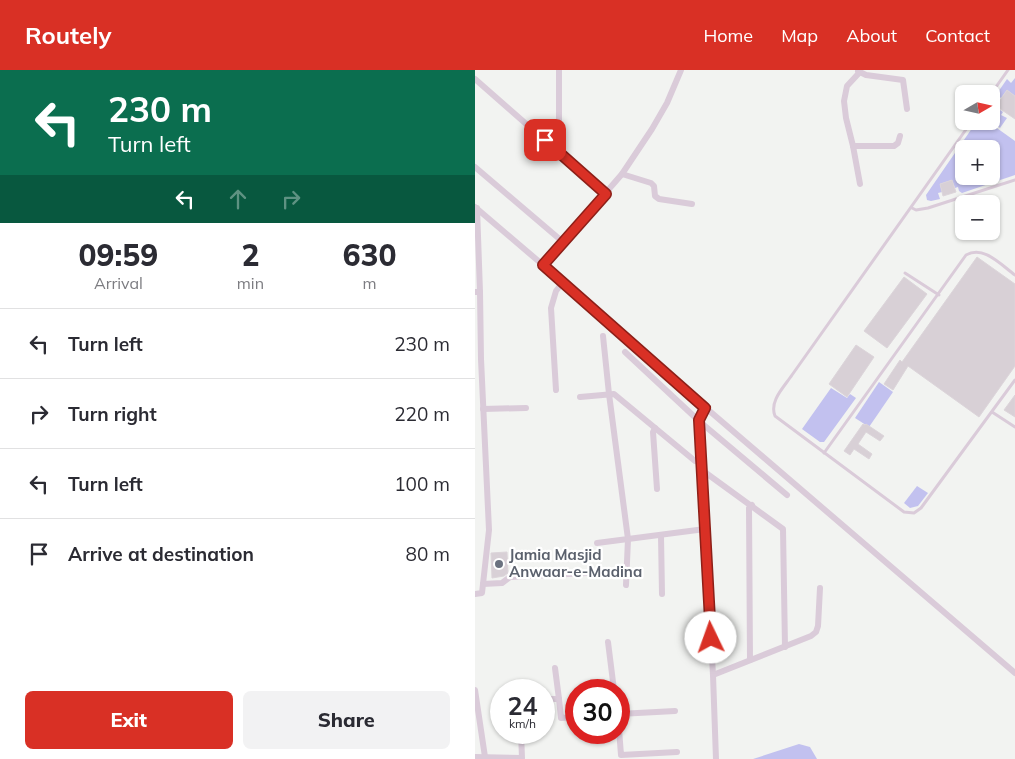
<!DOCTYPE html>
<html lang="en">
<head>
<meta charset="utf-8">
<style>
  body { margin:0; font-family:Mulish,sans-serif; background:#f2f2f3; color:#2b2b33; height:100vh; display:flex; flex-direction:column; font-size:19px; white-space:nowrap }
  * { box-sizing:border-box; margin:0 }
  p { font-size:16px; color:#7c7c81 }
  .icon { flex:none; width:28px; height:28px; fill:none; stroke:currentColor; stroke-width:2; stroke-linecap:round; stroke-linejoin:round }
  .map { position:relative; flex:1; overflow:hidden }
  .side { display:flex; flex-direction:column; background:#fff; width:475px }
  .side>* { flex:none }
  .hud { background:#0b6e4f; color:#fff; overflow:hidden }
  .needle { width:32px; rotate:81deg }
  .controls { position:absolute; left:480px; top:15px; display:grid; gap:10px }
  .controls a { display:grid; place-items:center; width:45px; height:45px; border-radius:8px; background:#fff; box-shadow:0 1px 4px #0004; font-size:25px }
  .speed { position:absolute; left:15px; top:609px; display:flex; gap:10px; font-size:25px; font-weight:700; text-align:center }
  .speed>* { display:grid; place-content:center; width:65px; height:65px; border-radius:50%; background:#fff; box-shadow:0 1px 4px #0004; line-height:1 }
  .speed small { font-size:12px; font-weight:400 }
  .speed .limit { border:8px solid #d22; background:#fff; color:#111 }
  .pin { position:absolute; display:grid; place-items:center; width:42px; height:42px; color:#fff; margin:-21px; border-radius:10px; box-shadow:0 2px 8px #0006 }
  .me { position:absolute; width:55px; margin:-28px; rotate:357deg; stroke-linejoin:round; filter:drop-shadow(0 0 4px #0008) }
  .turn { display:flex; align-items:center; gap:18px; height:105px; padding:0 25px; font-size:22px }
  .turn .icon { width:65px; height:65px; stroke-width:2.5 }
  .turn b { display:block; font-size:35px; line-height:42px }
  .lanes { display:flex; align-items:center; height:48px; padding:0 25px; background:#0003; justify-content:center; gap:25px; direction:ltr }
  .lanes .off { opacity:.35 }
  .eta { display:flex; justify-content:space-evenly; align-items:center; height:85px; text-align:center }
  .eta b { font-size:30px; font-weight:800; line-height:35px }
  .primary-button { display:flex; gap:10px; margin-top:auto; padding:10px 25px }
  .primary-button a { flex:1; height:58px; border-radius:8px; background:#d93025; color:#fff; font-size:20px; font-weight:800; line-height:58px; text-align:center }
  .primary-button a+a { background:#f2f2f3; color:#2b2b33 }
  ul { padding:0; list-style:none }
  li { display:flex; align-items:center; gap:15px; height:70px; padding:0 25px; border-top:1px solid #e1e1e2 }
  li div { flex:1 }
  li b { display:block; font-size:19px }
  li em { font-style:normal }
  header { display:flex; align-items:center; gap:30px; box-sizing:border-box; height:70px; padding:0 25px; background:#d93025; color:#fff }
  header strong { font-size:24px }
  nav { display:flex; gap:28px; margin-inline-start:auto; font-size:18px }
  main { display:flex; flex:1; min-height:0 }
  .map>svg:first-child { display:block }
  .green { fill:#c2c1ef; fill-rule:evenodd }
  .building { fill:#d8d0d6; stroke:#dcd5da }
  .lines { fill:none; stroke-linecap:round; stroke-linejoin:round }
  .service { stroke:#dacbd9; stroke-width:3 }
  .minor { stroke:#dacbd9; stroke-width:6 }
  .route-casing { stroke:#8d1f18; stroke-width:12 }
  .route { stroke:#d93025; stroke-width:9 }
  .worship-dot { fill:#6b7280; stroke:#fff; stroke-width:2 }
  .labels { text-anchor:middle; stroke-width:4.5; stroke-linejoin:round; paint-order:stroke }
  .worship-label { font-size:15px; font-weight:bold; fill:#5b616d; stroke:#fff; text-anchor:start }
</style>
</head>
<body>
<header>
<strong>Routely</strong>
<nav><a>Home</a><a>Map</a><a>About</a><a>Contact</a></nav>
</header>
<main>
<section class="side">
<div class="hud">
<div class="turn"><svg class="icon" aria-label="left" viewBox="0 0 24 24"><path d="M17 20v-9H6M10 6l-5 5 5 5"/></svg><div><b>230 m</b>Turn left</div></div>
<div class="lanes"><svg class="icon" aria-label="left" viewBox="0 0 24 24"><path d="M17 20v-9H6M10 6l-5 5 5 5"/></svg><svg class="icon off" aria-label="ahead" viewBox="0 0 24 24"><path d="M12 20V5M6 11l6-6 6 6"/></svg><svg class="icon off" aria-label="right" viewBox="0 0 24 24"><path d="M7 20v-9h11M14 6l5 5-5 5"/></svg></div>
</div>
<div class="eta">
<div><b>09:59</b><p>Arrival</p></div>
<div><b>2</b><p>min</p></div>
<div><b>630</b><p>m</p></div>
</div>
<ul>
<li><svg class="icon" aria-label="left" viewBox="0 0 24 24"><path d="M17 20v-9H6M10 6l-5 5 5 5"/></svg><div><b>Turn left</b></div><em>230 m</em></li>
<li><svg class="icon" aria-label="right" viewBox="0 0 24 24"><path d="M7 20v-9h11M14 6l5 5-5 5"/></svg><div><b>Turn right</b></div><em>220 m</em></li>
<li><svg class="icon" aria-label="left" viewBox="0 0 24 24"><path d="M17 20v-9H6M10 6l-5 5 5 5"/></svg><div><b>Turn left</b></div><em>100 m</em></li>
<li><svg class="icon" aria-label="arrive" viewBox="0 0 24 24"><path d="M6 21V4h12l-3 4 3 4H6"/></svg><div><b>Arrive at destination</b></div><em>80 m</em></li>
</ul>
<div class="primary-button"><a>Exit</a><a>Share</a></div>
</section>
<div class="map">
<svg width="540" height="689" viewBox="0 0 540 689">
  <rect width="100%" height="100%" fill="#f2f3f1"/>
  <g class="green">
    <path d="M540,8V26L532,20L526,28L521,25L532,9L536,13Z"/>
    <path d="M517,30L521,33L519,36L528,42L526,45L532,48L525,58L516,51Z"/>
    <path d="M502,51H512L540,71V105L487,123L484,121L483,117L480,118L477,110L465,114L467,122L463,123L465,129L456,131L452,130L451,125ZM489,79H516V106H489Z"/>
    <path d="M404,312L418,322L394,357L380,348Z"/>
    <path d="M356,318L372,328L375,324L381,328L349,372H345L327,359Z"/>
    <path d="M442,416L453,423L443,436L435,438L429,433Z"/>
    <path d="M324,674L335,677L342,689H278Z"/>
  </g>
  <g class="building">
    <path d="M532,20L540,26V49L521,36Z"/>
    <path d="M477,110L481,122L468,126L465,114Z"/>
    <path d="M502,187L540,214V296L504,347L433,296L418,320L409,314L425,290L427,292Z"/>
    <path d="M429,207L452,224L412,278L389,261Z"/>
    <path d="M381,275L399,287L372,327L354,314Z"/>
    <path d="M540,325V347L529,340Z"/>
    <path d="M388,354L390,355L391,354L409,366L405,371L391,362L383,374L397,384L394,389L379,379L375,385L369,381Z"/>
    <path d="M32,482L33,503L29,506L17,508L16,483Z"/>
  </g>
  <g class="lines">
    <g class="service">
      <path d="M516,24L533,0"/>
      <path d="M497,51L317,305C309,317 294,331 300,346L429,442L439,443L446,438L540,310"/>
      <path d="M437,138L441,140L453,138L540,110"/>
      <path d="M430,203L464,225"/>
      <path d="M517,342L540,357"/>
      <path d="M349,383L491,185C509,175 526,195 540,205"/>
    </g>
    <g class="minor">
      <path d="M84,0V82"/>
      <path d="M383,1L391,5L428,10L432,39"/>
      <path d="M384,3L372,16L369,31L371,48L378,76L385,114"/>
      <path d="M0,9L131,124"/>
      <path d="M378,76H419L423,73L425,66"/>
      <path d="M0,97L88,172"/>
      <path d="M147,104L176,113L179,116L180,126L184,129L217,134"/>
      <path d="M0,137L68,195L231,338L540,603"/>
      <path d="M68,195L147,104L177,59L192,33L206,0"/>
      <path d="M0,222H5L2,138"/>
      <path d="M150,282L224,351L312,425"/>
      <path d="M81,320L76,238L81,221L88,212"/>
      <path d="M105,327L139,324L220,391L227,392"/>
      <path d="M231,338L224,351L238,605L241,689"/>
      <path d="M8,339L51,338"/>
      <path d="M180,358L178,362L182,419"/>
      <path d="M227,403H231L308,459L310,577"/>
      <path d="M186,466L187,524"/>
      <path d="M122,473L153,469L134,324L128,266"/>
      <path d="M8,514L27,513L35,507L112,503"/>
      <path d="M151,515L153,469L230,459"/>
      <path d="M0,524L7,523L14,460L6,289L5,222"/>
      <path d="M133,572L139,620"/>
      <path d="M275,590L274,438L277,435"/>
      <path d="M238,605L336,566L341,562L343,556L345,518"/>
      <path d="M0,620L10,687"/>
      <path d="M69,629H84L80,598"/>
      <path d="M84,629L86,648L101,647"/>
      <path d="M144,644L200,641"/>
      <path d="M144,659L146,685L202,682"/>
      <path d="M0,687L47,688L46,662"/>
    </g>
  </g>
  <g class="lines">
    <g class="route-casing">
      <path id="route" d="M70,70L131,124L68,195L230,338L224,350L236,568"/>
    </g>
    <use href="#route" class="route"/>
  </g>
  <circle class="worship-dot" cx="24" cy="494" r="5"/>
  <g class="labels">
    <g class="worship-label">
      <text x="34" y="490">Jamia Masjid<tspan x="34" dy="17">Anwaar-e-Madina</tspan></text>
    </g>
  </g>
</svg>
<div class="controls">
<a><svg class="needle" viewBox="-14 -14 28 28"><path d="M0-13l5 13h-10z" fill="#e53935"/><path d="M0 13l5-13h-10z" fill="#7c7c81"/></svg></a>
<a>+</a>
<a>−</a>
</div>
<div class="speed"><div>24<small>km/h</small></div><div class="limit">30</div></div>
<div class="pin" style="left:70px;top:70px;background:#d93025"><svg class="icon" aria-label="arrive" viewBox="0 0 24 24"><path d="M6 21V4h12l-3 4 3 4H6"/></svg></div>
<svg class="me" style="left:236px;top:568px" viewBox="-20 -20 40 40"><circle r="19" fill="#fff"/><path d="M0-13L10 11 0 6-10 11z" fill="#d93025"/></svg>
</div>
</main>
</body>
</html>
